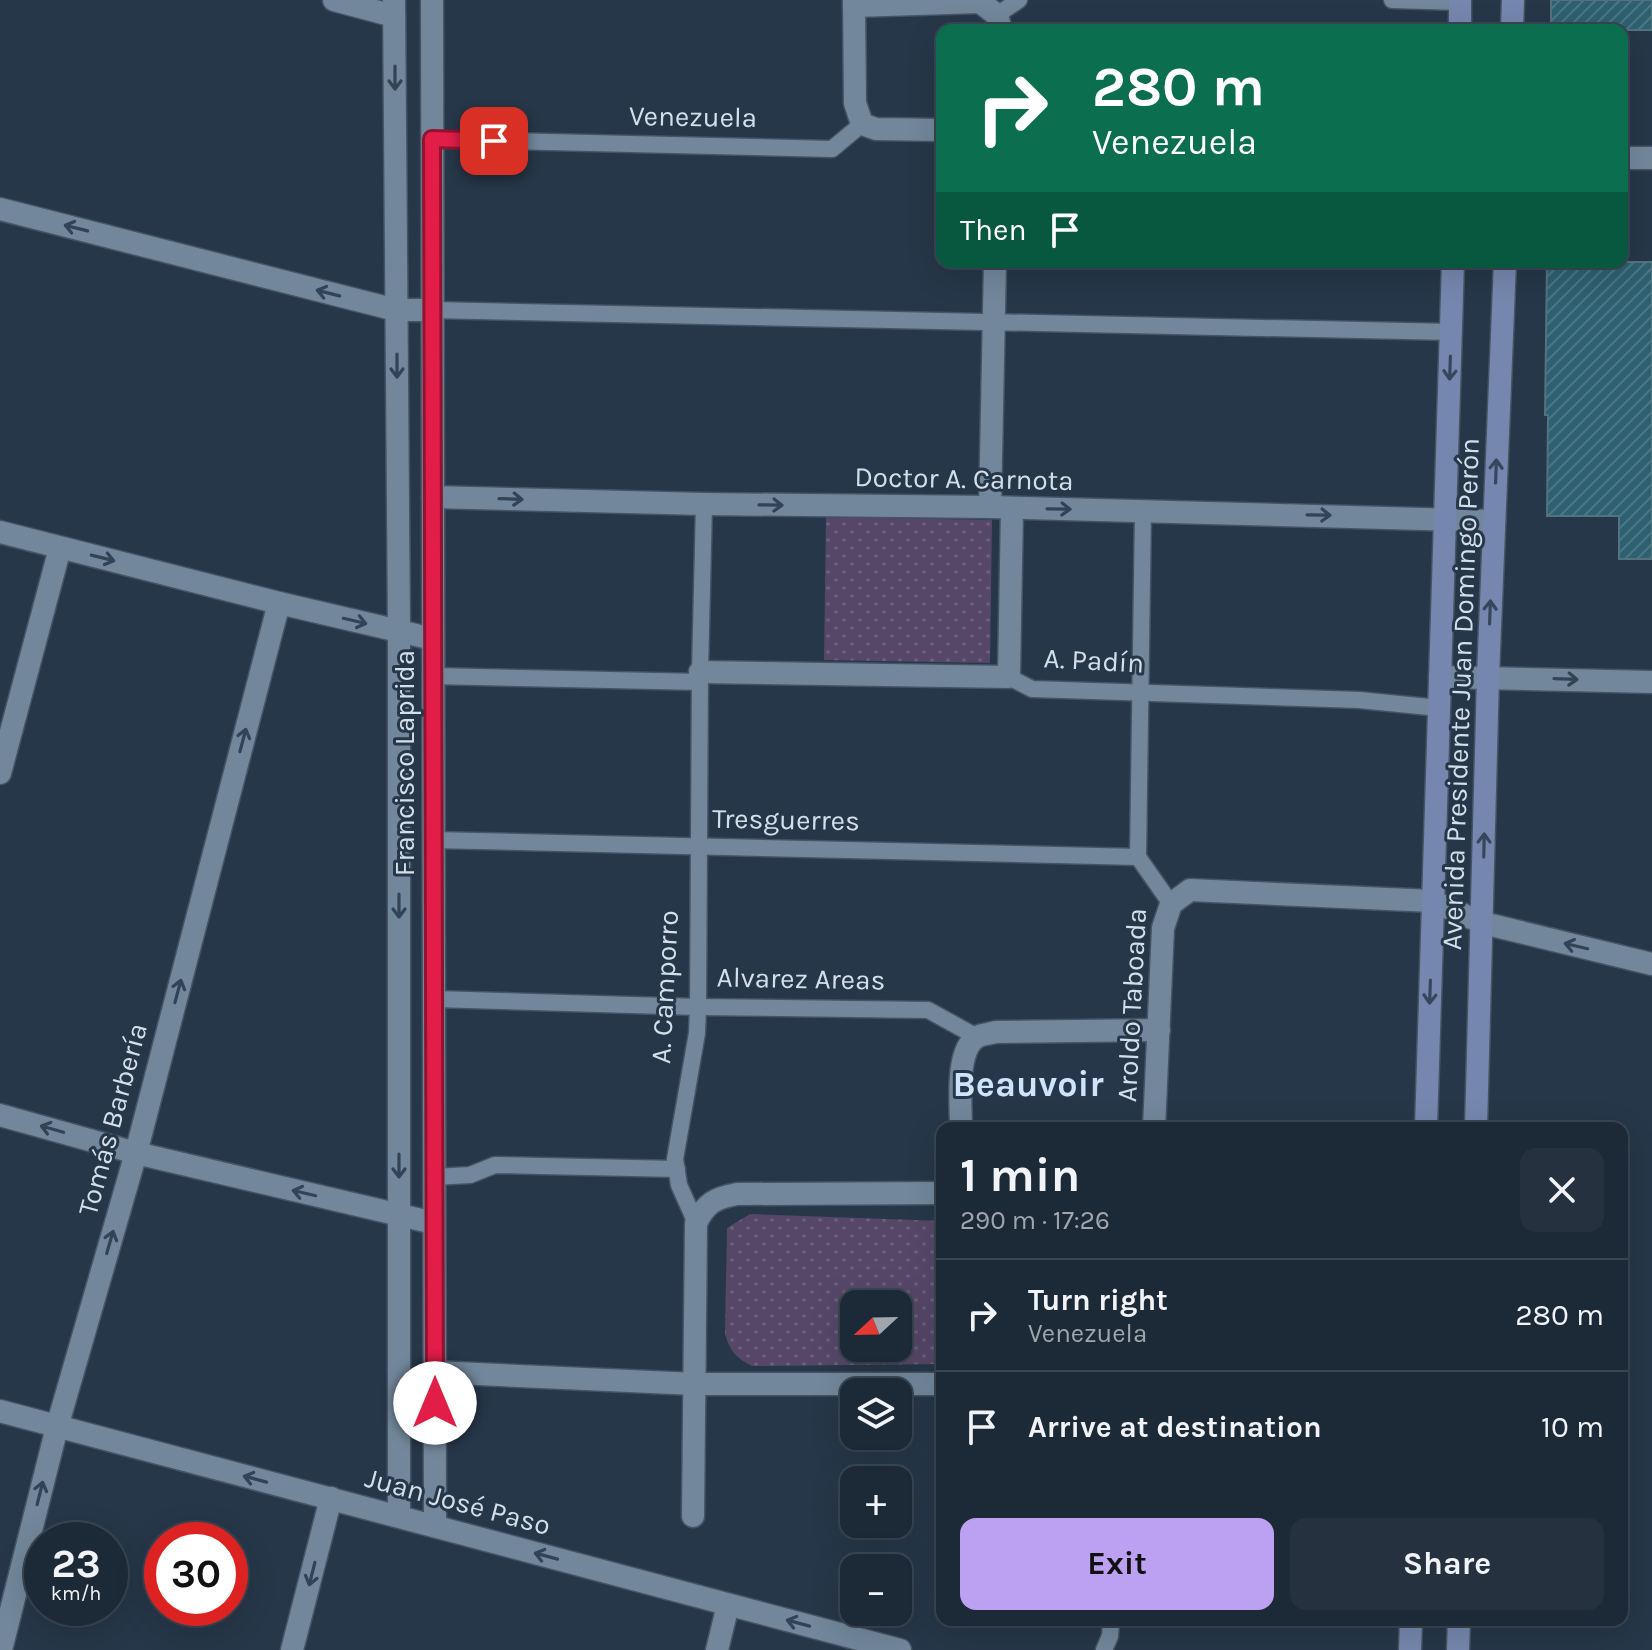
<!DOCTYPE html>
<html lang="en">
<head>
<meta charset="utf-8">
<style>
  body { margin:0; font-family:Karla,sans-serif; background:#25313f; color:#f1f3f6; height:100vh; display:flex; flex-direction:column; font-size:30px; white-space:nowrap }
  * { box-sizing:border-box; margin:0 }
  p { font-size:26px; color:#a0a6ad }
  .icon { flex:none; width:44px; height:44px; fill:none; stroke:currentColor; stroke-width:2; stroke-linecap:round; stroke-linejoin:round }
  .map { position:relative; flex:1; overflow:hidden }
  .sheet { position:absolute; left:936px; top:1122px; width:692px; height:504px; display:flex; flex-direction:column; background:#1c2937; border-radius:16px; box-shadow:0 8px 32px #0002,0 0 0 2px #3a4552 }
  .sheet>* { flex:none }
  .guide { position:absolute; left:936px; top:24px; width:692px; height:244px; border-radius:16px; box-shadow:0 8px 32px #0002,0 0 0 2px #3a4552; background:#0b6e4f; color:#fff; overflow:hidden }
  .needle { width:52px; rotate:248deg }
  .tools { position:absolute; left:840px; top:1290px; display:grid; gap:16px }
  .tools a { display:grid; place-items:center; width:72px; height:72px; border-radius:16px; background:#1c2937; box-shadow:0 8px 32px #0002,0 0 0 2px #3a4552; font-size:40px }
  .speed { position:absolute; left:24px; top:1522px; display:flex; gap:16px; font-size:40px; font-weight:700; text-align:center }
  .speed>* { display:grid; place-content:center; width:104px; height:104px; border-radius:50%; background:#1c2937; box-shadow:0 8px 32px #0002,0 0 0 2px #3a4552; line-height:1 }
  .speed small { font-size:20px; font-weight:400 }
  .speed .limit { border:12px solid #d22; background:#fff; color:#111 }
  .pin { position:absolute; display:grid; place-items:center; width:68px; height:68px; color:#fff; margin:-34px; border-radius:16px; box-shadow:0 4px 12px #0006 }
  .me { position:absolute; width:88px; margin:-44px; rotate:0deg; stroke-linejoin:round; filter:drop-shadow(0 0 6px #0008) }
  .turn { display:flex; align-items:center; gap:28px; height:168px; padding:0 24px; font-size:36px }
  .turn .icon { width:104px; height:104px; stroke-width:2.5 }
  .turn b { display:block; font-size:56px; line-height:68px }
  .then { display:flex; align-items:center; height:76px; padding:0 24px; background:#0003; gap:16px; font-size:30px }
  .round { display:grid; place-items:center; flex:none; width:84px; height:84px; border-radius:16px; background:#25313f }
  .overview { display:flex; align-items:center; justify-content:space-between; height:136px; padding:0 24px }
  h1 { font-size:48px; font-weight:700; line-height:60px }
  .action { display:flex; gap:16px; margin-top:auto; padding:16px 24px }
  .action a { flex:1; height:92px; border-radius:16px; background:#bca0f2; color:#111; font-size:32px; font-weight:700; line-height:92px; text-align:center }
  .action a+a { background:#25313f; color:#f1f3f6 }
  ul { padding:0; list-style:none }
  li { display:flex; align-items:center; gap:24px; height:112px; padding:0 24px; border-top:2px solid #3a4552 }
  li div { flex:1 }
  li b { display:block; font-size:30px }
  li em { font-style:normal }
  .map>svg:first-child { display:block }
  .park { fill:url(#park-dots); fill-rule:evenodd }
  .building { fill:url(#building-hatch); stroke:#54727d; stroke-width:2 }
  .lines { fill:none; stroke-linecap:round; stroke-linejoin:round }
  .service-casing { stroke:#455463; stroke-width:19 }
  .minor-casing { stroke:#455463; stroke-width:25 }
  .secondary-casing { stroke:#455463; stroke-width:25 }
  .service { stroke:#72879b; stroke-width:16 }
  .minor { stroke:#72879b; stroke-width:22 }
  .secondary { stroke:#7587ae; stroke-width:22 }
  .oneway { stroke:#314355 }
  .oneway2 { stroke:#36475d }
  .route-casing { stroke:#92132f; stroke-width:20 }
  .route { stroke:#e11d48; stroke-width:14 }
  .labels { text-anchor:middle; stroke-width:6; stroke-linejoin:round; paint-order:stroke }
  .street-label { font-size:28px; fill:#d4dfea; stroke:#263749 }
  .district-label { font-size:36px; font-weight:bold; fill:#cde4fa; stroke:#263749 }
</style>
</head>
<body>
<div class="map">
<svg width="1652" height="1650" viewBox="0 0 1652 1650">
  <defs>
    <pattern id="park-dots" width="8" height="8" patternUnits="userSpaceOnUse" patternTransform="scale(2)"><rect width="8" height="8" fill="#564768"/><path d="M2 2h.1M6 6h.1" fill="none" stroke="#6d617e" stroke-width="1.8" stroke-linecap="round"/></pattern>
    <pattern id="building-hatch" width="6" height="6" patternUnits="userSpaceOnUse" patternTransform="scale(2)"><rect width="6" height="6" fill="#2d6070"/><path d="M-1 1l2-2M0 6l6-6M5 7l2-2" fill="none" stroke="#4b7685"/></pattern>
  </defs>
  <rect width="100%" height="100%" fill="#263749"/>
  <g class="park">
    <path d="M826,517L992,520L990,663L824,660Z"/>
    <path d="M750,1214L942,1221V1364L752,1366C736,1358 730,1351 725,1334L727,1228ZM854,1304H898V1348H854Z"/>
  </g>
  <g class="building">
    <rect x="1551" y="0" width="101" height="30"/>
    <path d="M1547,262H1652V559H1619V516H1547L1548,415H1545Z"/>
  </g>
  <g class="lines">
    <g class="service-casing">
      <g id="service">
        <path d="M1392,0L1460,2"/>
        <path d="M997,15L1019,0"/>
        <path d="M432,139L832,149L862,124"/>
        <path d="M432,310L1451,332"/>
        <path d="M1143,511L1138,857L1171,904"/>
        <path d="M433,676L700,682"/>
        <path d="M1009,677L1032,689L1359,700L1439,708"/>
        <path d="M434,840L1138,857"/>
        <path d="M435,999L698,1007L928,1010L977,1037"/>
        <path d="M434,1177L470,1175L495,1165L677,1169"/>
        <path d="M696,1223L679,1185L675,1159L697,1033L698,1007L700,672L704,504"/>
        <path d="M1104,1650L1110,1636L1111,1620"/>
      </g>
    </g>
    <g class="minor-casing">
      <g id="minor">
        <path d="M334,0L394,16"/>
        <path d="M394,0L399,631V1516"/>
        <path d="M432,0L435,1526"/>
        <path d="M854,0L855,103L862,124L876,129L942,130"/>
        <path d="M854,6L980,2L997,15L1001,30"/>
        <path d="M1622,158H1652"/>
        <path d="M0,209L396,310H432"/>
        <path d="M433,497L704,504L990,507L1494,521"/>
        <path d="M990,507L995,262"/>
        <path d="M0,532L279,603L433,639"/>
        <path d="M700,672L1009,677L1012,508"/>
        <path d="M1440,677L1652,682"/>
        <path d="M0,773L60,548"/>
        <path d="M0,1115L136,1153L434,1223"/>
        <path d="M961,1128C961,1105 955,1050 977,1037C982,1034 990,1034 996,1032L1159,1030"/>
        <path d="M1154,1128L1163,928L1171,904L1190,890L1432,901L1483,923L1652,964"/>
        <path d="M434,1372L695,1384H942"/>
        <path d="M0,1411L900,1650"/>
        <path d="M693,1516L696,1223C706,1203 715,1198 737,1194L942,1193"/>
        <path d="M1,1650L57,1427L136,1153L279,603"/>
        <path d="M292,1650L331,1498"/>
        <path d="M717,1650L728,1605"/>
      </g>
    </g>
    <g class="secondary-casing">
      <g id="secondary">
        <path d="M1460,30V0"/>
        <path d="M1512,30L1513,0"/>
        <path d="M1426,1128L1453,262"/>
        <path d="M1476,1128L1488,676L1505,262"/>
        <path d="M1410,1650L1411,1620"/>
        <path d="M1458,1650L1459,1620"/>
      </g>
    </g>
    <use href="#service" class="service"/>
    <use href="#minor" class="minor"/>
    <use href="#secondary" class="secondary"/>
  </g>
  <defs><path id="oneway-shaft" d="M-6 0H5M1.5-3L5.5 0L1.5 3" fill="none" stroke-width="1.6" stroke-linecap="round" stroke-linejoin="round" transform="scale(2)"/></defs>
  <g class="oneway">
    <use href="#oneway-shaft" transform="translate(395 78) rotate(90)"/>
    <use href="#oneway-shaft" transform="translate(76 228) rotate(-166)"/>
    <use href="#oneway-shaft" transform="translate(328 293) rotate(-166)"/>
    <use href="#oneway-shaft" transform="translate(397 366) rotate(90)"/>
    <use href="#oneway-shaft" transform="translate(511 499) rotate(2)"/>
    <use href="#oneway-shaft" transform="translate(771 505) rotate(1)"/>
    <use href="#oneway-shaft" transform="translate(1059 509) rotate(1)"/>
    <use href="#oneway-shaft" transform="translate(1319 515) rotate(1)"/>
    <use href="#oneway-shaft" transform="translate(103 558) rotate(14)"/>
    <use href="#oneway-shaft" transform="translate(355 621) rotate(13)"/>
    <use href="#oneway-shaft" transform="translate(1566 679) rotate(2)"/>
    <use href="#oneway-shaft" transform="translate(243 740) rotate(-75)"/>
    <use href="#oneway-shaft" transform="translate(399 906) rotate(90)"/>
    <use href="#oneway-shaft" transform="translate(1576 946) rotate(-167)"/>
    <use href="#oneway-shaft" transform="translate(178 991) rotate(-75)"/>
    <use href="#oneway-shaft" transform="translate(52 1129) rotate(-164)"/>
    <use href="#oneway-shaft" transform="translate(399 1166) rotate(90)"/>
    <use href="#oneway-shaft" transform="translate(304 1193) rotate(-167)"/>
    <use href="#oneway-shaft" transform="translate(110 1242) rotate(-74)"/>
    <use href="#oneway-shaft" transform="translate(255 1479) rotate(-165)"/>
    <use href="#oneway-shaft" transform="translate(40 1493) rotate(-76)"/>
    <use href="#oneway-shaft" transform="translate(546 1556) rotate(-165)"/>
    <use href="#oneway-shaft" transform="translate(312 1574) rotate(104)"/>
    <use href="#oneway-shaft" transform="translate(798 1623) rotate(-165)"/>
  </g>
  <g class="oneway2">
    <use href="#oneway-shaft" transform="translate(1450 368) rotate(92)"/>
    <use href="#oneway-shaft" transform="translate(1496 471) rotate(-88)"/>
    <use href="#oneway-shaft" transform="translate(1490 612) rotate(-88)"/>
    <use href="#oneway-shaft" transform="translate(1484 845) rotate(-89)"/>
    <use href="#oneway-shaft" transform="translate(1430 992) rotate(92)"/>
  </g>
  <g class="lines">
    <g class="route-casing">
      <path id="route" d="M435,1403L432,139L494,141"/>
    </g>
    <use href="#route" class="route"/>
  </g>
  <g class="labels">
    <g class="street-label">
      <text transform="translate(693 116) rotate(1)" y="10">Venezuela</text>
      <text transform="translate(964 478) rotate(1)" y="10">Doctor A. Carnota</text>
      <text transform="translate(1094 660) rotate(3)" y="10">A. Padín</text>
      <text transform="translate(1460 694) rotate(-88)" y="10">Avenida Presidente Juan Domingo Perón</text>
      <text transform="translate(404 763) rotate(-90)" y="10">Francisco Laprida</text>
      <text transform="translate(786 819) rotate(1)" y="10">Tresguerres</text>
      <text transform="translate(801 978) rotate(1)" y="10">Alvarez Areas</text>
      <text transform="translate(664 987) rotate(-87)" y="10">A. Camporro</text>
      <text transform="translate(1131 1005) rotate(-87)" y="10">Aroldo Taboada</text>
      <text transform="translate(112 1119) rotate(-75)" y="10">Tomás Barbería</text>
      <text transform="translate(458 1501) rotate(15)" y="10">Juan José Paso</text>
    </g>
    <g class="district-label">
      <text x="1028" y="1096">Beauvoir</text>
    </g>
  </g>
</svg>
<div class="tools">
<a><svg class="needle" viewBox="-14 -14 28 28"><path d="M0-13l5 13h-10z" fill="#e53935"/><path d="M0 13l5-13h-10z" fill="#a0a6ad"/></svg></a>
<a><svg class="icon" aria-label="layers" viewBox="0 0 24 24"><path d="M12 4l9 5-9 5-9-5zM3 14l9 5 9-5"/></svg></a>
<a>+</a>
<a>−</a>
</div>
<div class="speed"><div>23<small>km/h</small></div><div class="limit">30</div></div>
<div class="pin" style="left:494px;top:141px;background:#d93025"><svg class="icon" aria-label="arrive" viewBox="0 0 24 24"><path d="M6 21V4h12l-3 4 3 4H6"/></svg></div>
<svg class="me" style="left:435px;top:1403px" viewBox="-20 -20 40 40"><circle r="19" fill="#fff"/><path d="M0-13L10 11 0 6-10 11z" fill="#e11d48"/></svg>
<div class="guide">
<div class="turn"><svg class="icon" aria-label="right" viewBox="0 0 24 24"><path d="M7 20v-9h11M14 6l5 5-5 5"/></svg><div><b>280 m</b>Venezuela</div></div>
<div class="then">Then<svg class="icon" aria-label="arrive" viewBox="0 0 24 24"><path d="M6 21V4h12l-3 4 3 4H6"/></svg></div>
</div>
<section class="sheet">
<div class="overview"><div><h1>1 min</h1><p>290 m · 17:26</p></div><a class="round"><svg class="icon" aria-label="close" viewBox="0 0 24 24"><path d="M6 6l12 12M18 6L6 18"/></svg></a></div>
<ul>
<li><svg class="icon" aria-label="right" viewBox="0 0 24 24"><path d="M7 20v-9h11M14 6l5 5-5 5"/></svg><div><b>Turn right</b><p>Venezuela</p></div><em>280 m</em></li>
<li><svg class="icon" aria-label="arrive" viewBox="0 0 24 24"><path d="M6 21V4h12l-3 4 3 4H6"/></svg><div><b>Arrive at destination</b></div><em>10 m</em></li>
</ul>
<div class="action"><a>Exit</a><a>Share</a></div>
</section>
</div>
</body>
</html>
